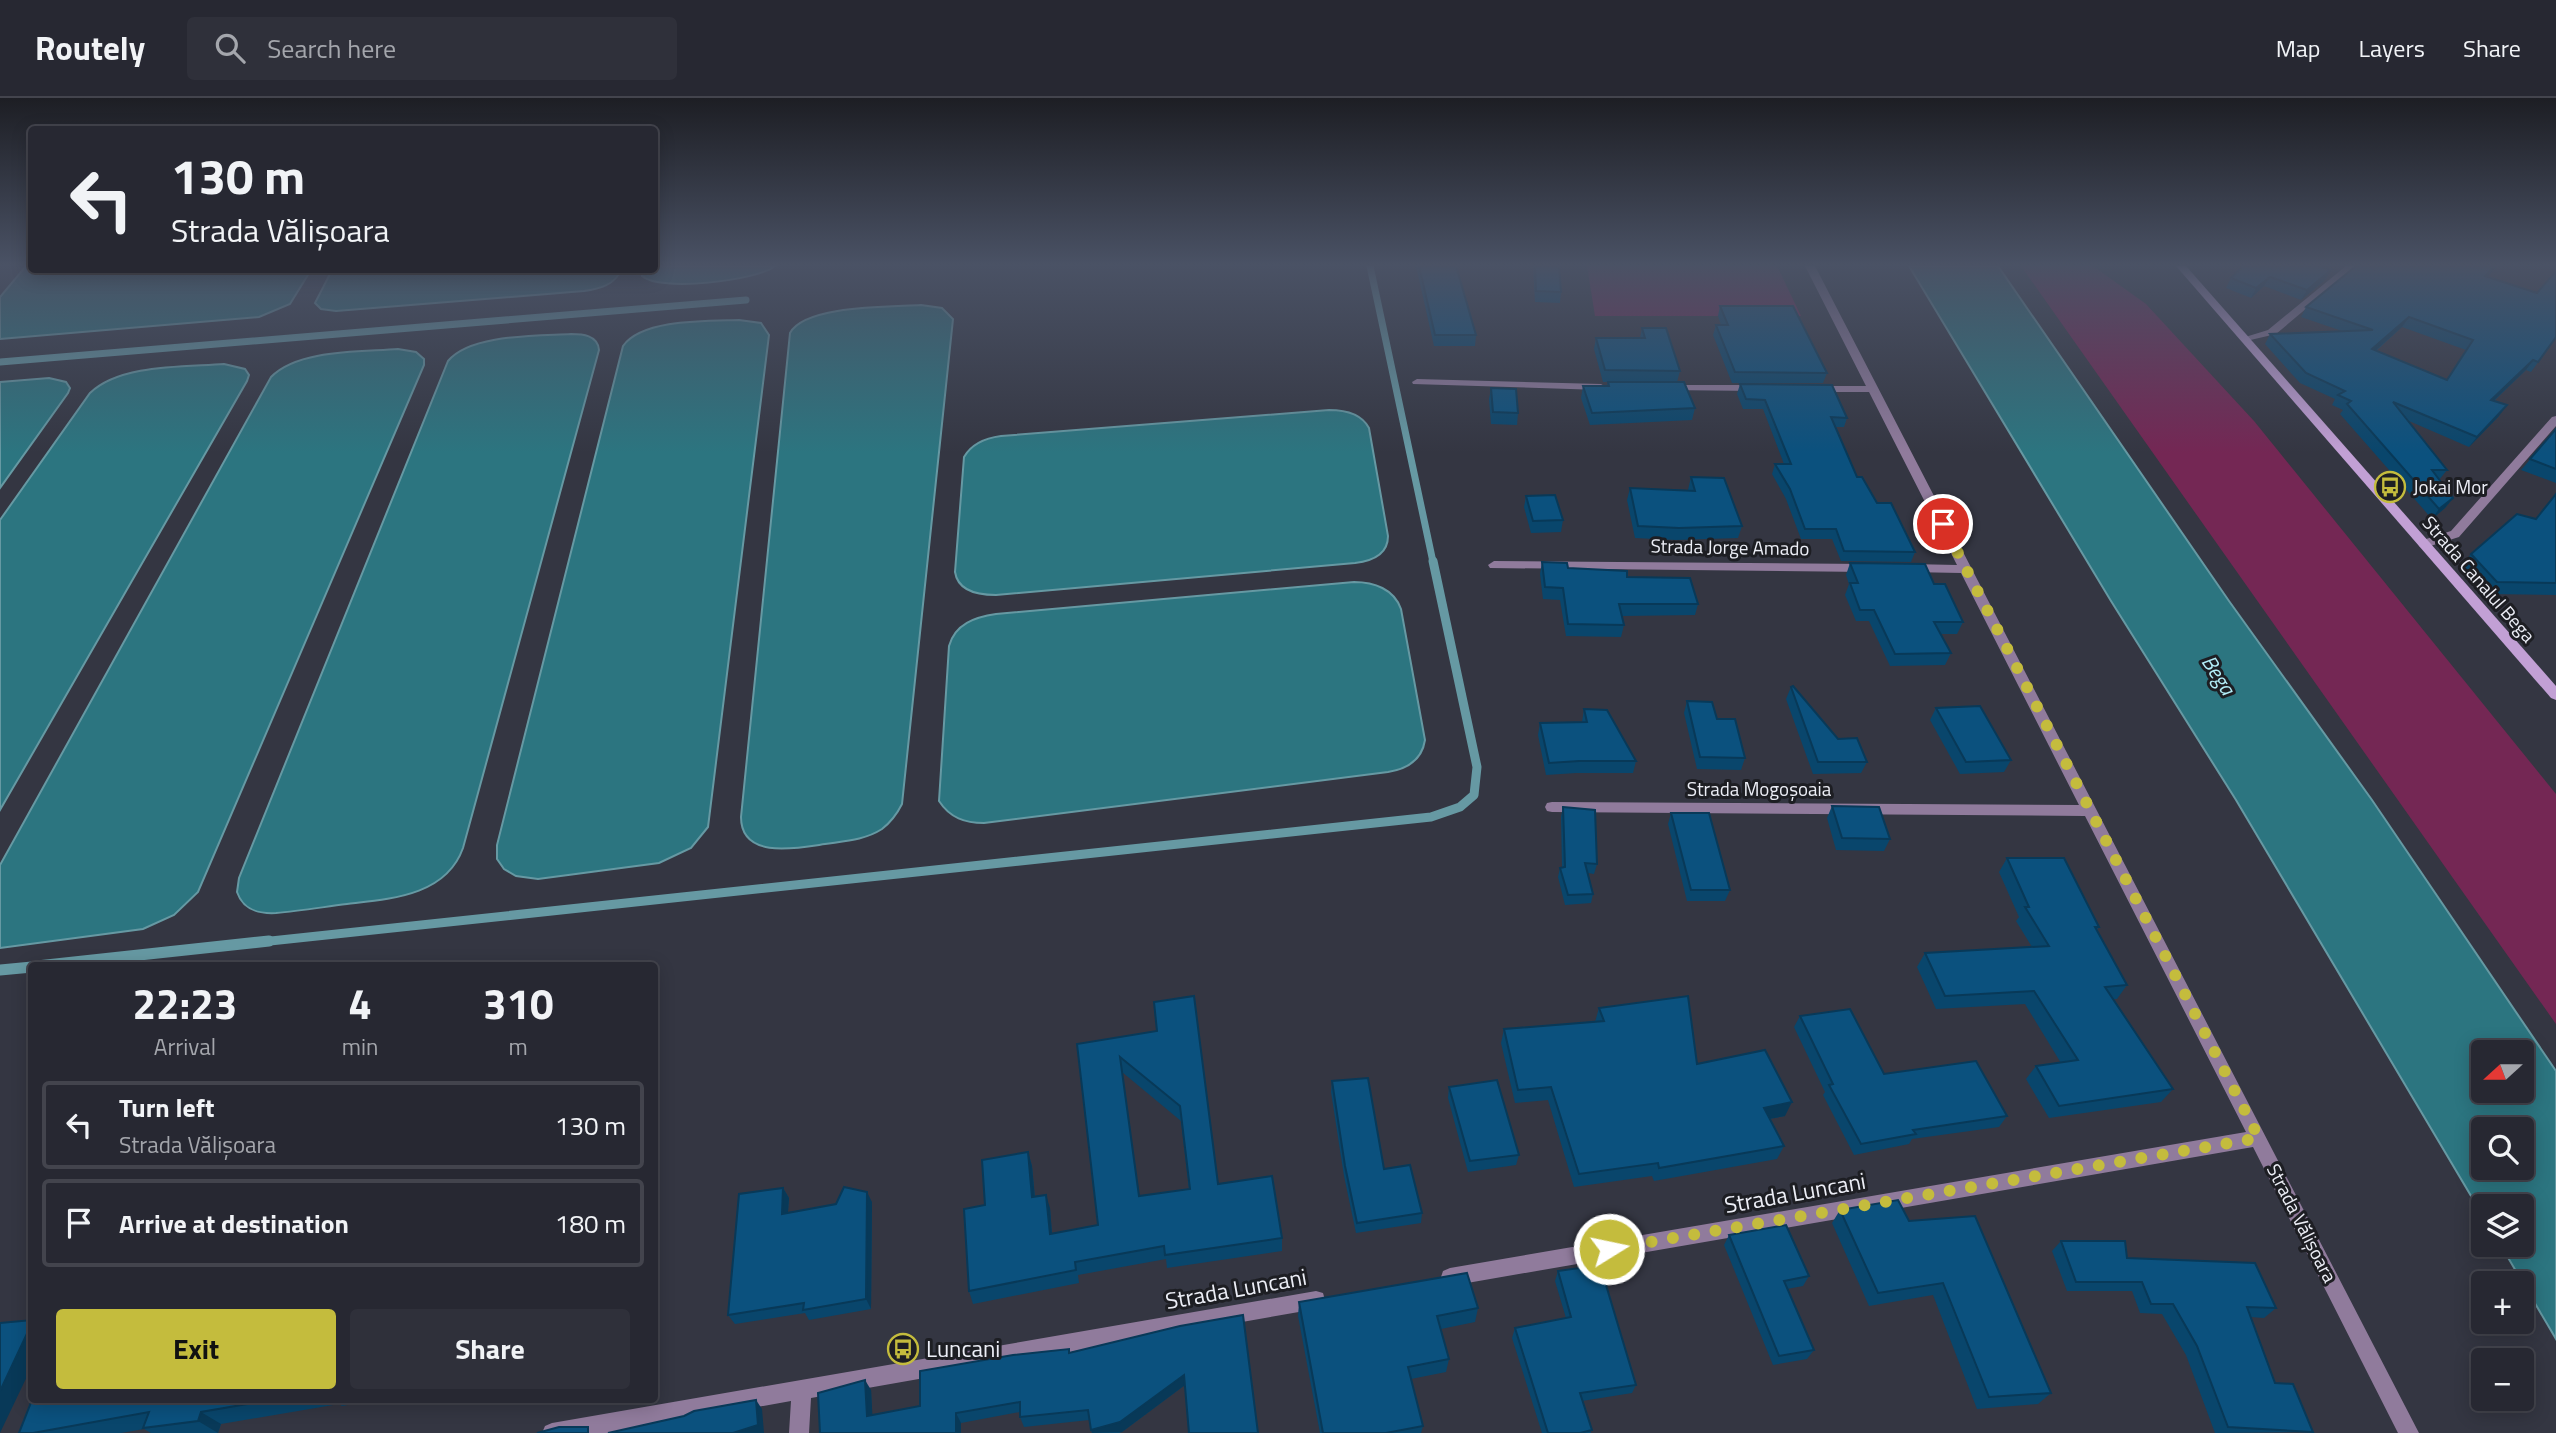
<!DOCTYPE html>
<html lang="en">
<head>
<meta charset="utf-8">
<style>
  body { margin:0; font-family:"Titillium Web",sans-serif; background:#2f303a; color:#f1f3f6; height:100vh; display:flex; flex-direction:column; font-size:26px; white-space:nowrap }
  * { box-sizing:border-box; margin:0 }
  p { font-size:23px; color:#a4a6ac }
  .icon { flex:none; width:38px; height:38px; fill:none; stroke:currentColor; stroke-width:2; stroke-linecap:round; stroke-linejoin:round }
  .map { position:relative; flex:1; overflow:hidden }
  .panel { position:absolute; left:28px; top:864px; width:630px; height:441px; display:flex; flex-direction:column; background:#272832; border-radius:7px; box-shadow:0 4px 18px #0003,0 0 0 2px #43444d }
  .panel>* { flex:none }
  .top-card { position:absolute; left:28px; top:28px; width:630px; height:147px; border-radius:7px; box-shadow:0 4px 18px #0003,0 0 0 2px #43444d; background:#272832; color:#f1f3f6; overflow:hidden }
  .needle { width:46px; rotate:249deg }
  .fabs { position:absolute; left:2471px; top:942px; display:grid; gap:14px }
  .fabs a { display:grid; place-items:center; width:63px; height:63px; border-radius:7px; background:#272832; box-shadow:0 4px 18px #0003,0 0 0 2px #43444d; font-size:35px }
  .pin { position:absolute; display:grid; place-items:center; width:60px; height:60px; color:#fff; margin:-30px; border:4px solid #fff; border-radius:50%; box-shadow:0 2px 7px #0007 }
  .me { position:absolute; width:77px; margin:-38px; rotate:80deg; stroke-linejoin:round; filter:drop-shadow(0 0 5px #0008) }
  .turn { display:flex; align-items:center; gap:24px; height:147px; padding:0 28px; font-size:32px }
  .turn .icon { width:91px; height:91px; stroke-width:2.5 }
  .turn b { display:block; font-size:49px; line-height:60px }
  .eta { display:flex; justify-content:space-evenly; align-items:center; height:119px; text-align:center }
  .eta b { font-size:42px; font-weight:700; line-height:49px }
  .action { display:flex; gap:14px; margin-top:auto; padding:14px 28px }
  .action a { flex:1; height:80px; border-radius:7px; background:#c4bc3d; color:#111; font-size:28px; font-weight:700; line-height:80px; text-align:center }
  .action a+a { background:#2f303a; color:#f1f3f6 }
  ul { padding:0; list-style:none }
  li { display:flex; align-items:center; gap:21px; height:88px; margin:0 14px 10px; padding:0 14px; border:4px solid #43444d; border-radius:7px }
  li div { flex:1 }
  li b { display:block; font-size:26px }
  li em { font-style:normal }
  header { display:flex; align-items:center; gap:42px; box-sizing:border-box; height:98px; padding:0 35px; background:#272832; border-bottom:2px solid #43444d }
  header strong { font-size:33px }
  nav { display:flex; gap:38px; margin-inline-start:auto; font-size:24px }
  .search { width:490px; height:63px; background:#2f303a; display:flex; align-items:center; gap:18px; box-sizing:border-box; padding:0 24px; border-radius:7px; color:#a4a6ac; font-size:26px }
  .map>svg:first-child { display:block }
  .green { fill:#742754 }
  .water { fill:#2c7580; stroke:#6699a3; stroke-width:2; fill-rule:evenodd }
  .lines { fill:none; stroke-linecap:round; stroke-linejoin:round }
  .stream-far2 { stroke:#6699a3; stroke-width:7 }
  .stream-far1 { stroke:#6699a3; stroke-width:9 }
  .stream { stroke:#6699a3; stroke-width:11 }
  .street { fill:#907b9c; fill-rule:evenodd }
  .secondary { fill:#c2a0d5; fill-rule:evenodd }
  .wall { fill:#09466c; fill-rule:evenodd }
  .shaded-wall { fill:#083958 }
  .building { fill:#0b517e; stroke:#083958; stroke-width:2; fill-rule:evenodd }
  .route { stroke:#c4bc3d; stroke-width:12; stroke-dasharray:0 21.6 }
  .labels { text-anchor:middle; stroke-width:6; stroke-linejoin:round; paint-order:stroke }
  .poi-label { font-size:19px; fill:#eceef6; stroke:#1d1e23; text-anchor:start }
  .street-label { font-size:19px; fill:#eceef6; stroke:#1d1e23 }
  .water-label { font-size:21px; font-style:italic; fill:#b3eef8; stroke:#1d1e23 }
  .near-street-label { font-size:23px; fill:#eceef6; stroke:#1d1e23 }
  .near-poi-label { font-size:23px; fill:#eceef6; stroke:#1d1e23; text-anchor:start }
</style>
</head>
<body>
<header>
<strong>Routely</strong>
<div class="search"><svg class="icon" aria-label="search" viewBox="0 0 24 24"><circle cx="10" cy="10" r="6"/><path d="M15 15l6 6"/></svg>Search here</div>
<nav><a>Map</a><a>Layers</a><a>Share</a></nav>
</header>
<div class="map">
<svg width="2556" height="1335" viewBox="0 0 2556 1335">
  <rect width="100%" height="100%" fill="#343642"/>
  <g class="green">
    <path d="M1587,168H1777L1801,218H1595Z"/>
    <path d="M2021,168H2093L2146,206L2254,323L2556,696V926Z"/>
  </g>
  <g class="water">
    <path d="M26,168H31L32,172H311L290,206L259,219L0,241V199Z"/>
    <path d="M655,168H775C757,183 659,194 642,178V172H654Z"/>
    <path d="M1909,168H1998L2229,503L2372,702L2556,973V1241L2500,1146H2522V1108H2483V1118L2236,702L2111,503ZM2483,954H2522V992H2483ZM2483,1031H2522V1069H2483Z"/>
    <path d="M332,172H621C615,187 599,191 584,193L336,213L321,211L315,205Z"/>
    <path d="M921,207L942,210L953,221L902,706C897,716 891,724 882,731C865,742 845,743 825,746C798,750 741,762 741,719L790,235C805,207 891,209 921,207Z"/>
    <path d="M739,222L761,225L769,237L708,729L691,750L659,765L538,781L516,778L504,771L497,761V747L623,248C642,221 707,223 739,222Z"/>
    <path d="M571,236C582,236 598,237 599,252L463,750C446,798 390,801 347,806C323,809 300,813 276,815C258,816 243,812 237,794L239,780L448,263C470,236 537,238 571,236Z"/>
    <path d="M398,251L416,254L424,261V267L198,794L174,817L143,831L0,850V767L271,279C298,251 362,254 398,251Z"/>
    <path d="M224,266L245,271L249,277L247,283L0,712V422L90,295C120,266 184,269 224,266Z"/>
    <path d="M49,280L66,284L70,290L68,295L0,390V284Z"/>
    <path d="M1329,312C1345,312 1361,315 1369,330L1388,438C1388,456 1372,463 1355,465L996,497C979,497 958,494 955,474L964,359C972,345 986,340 1001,338Z"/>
    <path d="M1354,484C1374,484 1394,491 1401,511L1425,642C1422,662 1407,671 1388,674L984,725C965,725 950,720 939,703L949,548C955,526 975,519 996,516Z"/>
  </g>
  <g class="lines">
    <g class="stream-far2">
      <path d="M1370,168L1433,464"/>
      <path d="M0,264L746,202"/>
    </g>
    <path class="stream-far1" d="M252,845L1431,719L1460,709L1474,697L1477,669L1433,463"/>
    <g class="stream">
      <path d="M37,868L269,843"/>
      <path d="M0,872L32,869"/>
    </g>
    <g class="street">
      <path d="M1805,168H1815L2419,1335H2398L2253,1049L1450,1188L1443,1185L1441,1179L1443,1173L1450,1170L2246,1034L2085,718L1552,714L1547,713L1545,709L1547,705L1552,704L2079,707L1961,475L1909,474L1903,470L1909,466L1957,467L1869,294H1817L1812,291L1817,288H1866Z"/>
      <path d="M2346,168H2357L2276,236L2242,244V240L2268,232Z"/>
      <path d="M1417,281L1601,286L1606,289L1601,292L1413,286L1412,284Z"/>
      <path d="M1670,287H1758L1763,290L1758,293L1666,292V288Z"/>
      <path d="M2556,318V328L2459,439L2424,450L2420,449L2418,446L2420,443L2451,433L2552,319Z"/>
      <path d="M1494,463L1867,466L1873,470L1867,474L1490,470L1488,467Z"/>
      <path d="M1316,1193L1323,1195L1325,1202L1323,1209L1316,1211L811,1300L809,1335H789L791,1303L610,1335H542L545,1328L552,1325Z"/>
    </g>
    <path class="secondary" d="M2176,168H2186L2556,588V602L2551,600Z"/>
  </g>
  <g class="wall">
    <path d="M1416,168H1456L1476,237L1475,248H1434Z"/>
    <path d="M1533,168H1559L1561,194L1560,205L1535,204Z"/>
    <path d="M2356,168H2498L2487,179L2556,240L2531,274L2526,272L2494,303L2499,318L2469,349L2409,323L2447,372L2439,382L2453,400L2445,410L2432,421L2340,316L2343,312L2332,307L2335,301L2300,285L2265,246L2270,236L2342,233L2301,219L2306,209ZM2402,229L2466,252L2447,282L2376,253Z"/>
    <path d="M2331,172L2325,182L2301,202L2264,188L2251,200L2226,190L2231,180Z"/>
    <path d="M1720,208L1827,275L1823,285H1732L1713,237L1716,227H1721L1718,218Z"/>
    <path d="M1642,230L1680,273L1677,284L1695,310L1692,322L1590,327L1581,300L1583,288H1607L1608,284H1603L1594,251L1596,240H1640Z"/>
    <path d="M1740,286L1847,320L1844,329H1835L1857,379L1915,454L1911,464L1841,463L1832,441H1801L1786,401L1772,376L1775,366H1784L1763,311H1743L1737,296Z"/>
    <path d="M1491,290L1518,315L1517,327L1491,326L1489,301Z"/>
    <path d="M2556,331V385L2521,372Z"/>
    <path d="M1691,379L1742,428L1738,440L1676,442L1635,440L1627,402L1630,390L1688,392Z"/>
    <path d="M2556,395V497L2488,496L2462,467L2471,456L2536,421Z"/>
    <path d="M1526,398L1563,422L1561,434L1531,435L1524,409Z"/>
    <path d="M1542,464L1568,470L1627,479L1698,506L1695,517L1622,518L1624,527L1621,539L1566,538L1560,502L1543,501L1540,476Z"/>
    <path d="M1850,465L1934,486L1963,524L1957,536H1941L1951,555L1945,567L1890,568L1869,523H1856L1845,497L1849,486L1846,477Z"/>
    <path d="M1791,589L1838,641L1867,664L1861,675L1813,676L1786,601Z"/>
    <path d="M1687,603L1717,621L1745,660L1741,672L1697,671L1684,615Z"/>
    <path d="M1936,610L2011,662L2004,674L1960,676L1930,622Z"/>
    <path d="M1584,611L1636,663L1633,675H1576L1546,677L1538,637L1540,625L1582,624Z"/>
    <path d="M1832,708L1890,741L1884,753L1836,752L1827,720Z"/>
    <path d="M1563,709L1597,766L1594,776L1588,775L1593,796L1591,805L1565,807L1558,779L1560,770L1562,769L1561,719Z"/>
    <path d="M1671,715L1730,792L1725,803H1687L1668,726Z"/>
    <path d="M2007,760L2099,829L2096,833L2127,887L2117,901H2113L2173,991L2161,1004L2049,1020L2026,981L2036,968L2061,965L2025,906L1936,911L1917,869L1925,855L2032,849L2016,823L2019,819L1999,774Z"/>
    <path d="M1599,910L1697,966L1785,1018L1769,1021L1784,1048L1777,1061L1654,1083L1652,1078L1574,1089L1548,1002L1515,1005L1501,945L1504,931L1595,924Z"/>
    <path d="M1800,918L1884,976L2007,1018L1999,1029L1912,1041L1909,1046L1854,1057L1823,997L1825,994L1794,929Z"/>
    <path d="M1157,933L1218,1086L1282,1140V1153L1167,1170L1166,1161L1078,1177L1079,1185L973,1206L969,1193L985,1107L1028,1054L1032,1068L1035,1099L1050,1110L1052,1136L1098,1127L1077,946ZM1122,974L1181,1023L1189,1091L1139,1098Z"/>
    <path d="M1332,983L1384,1071L1422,1115L1421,1125L1356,1135L1344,1078L1331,994Z"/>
    <path d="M1449,989L1519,1057L1516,1067L1468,1074L1448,1000Z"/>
    <path d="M783,1090L789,1100L788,1114L872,1104L871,1211L809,1222L805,1215L735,1226L728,1217Z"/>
    <path d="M1840,1112L1909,1123L2051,1295L2038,1306L1977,1311L1933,1197L1869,1208L1832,1125Z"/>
    <path d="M1729,1137L1809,1178L1803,1188L1787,1191L1814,1252L1807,1261L1773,1267L1724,1147Z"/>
    <path d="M2061,1143L2127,1160L2276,1210L2264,1220L2250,1219L2275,1285L2313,1334L2215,1335L2186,1257L2162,1216L2140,1215L2132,1193H2067L2052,1153Z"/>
    <path d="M1558,1173L1636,1287L1632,1295L1582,1303L1591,1335H1542L1512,1240L1515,1230L1566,1220L1555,1183Z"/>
    <path d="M1299,1204L1478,1210L1475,1224L1441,1231L1449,1261L1446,1274L1411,1281L1423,1328L1421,1335H1320L1298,1218Z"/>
    <path d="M1069,1251L1070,1255L1185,1287L1122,1334L1119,1335H1092L1089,1322L1024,1329L1020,1319V1314L961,1325L820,1335L871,1292L872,1317L920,1308Z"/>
    <path d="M32,1302H376L342,1308L339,1306L221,1326L218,1335H151L144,1331L121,1335H19Z"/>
  </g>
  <g class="shaded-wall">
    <path d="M2495,168H2498L2478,188L2485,178Z"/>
    <path d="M2331,172L2325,182L2301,202L2307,192Z"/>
    <path d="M2270,179L2264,188L2251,200L2256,190Z"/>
    <path d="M2409,219L2402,229L2366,261L2372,251Z"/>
    <path d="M2533,262L2526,272L2484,312L2491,302Z"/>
    <path d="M2507,307L2499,318L2469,349L2477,339Z"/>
    <path d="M2453,400L2445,410L2432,421L2439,411Z"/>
    <path d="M1792,1004L1785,1018L1757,1023L1764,1010Z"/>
    <path d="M1028,1054L1032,1068L1036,1113L1032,1099Z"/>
    <path d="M783,1090L789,1100L787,1126L782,1116Z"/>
    <path d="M867,1094L872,1104L871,1211L866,1201Z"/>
    <path d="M1046,1097L1050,1110L1053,1149L1050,1136Z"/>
    <path d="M32,1225V1268L0,1335V1293Z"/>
    <path d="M1184,1277L1185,1287L1122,1334L1092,1335L1091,1332Z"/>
    <path d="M865,1282L871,1292L873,1327L867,1318Z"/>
    <path d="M756,1302L762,1311L764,1335H733Z"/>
    <path d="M201,1314L221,1326L218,1335L198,1323Z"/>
    <path d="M956,1315L961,1325V1335H956Z"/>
  </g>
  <g class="building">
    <path d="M1419,168H1456L1476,237H1435Z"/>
    <path d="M1535,168H1559L1561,194L1536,193Z"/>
    <path d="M2243,168H2318L2331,172L2307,192L2270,179L2256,190L2231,180Z"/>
    <path d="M2356,168H2495L2485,178L2537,195L2556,173V239L2538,264L2533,262L2491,302L2507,307L2477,339L2393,304L2447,372H2432L2453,400L2439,411L2347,306L2351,303L2338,297L2345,293L2306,275L2270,236L2373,232L2306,209ZM2409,219L2473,242L2447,282L2372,251Z"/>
    <path d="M1720,208H1793L1827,275L1735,274L1716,227H1728Z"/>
    <path d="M1642,230H1666L1680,273L1605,272L1596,240H1645Z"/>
    <path d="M1608,284H1684L1695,310L1592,315L1583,288H1609Z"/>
    <path d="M1740,286L1832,287L1847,320L1831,319L1857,379H1862L1877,405H1891L1915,454L1844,453L1836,431H1805L1790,391L1775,366H1791L1765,302L1746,301Z"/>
    <path d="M1491,290L1516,291L1518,315L1493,314Z"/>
    <path d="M2556,331V371L2530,361Z"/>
    <path d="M1691,379L1724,380L1742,428L1679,430L1638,428L1630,390L1695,393Z"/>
    <path d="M2556,396V485L2497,484L2471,456L2517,416L2536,421Z"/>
    <path d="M1555,397L1563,422L1533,423L1526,398Z"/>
    <path d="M1542,464L1567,465L1568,470L1627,473V479L1690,480L1698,506H1619L1624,527L1568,526L1563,490L1545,489Z"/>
    <path d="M1850,465L1925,466L1934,486H1945L1963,524H1934L1951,555L1895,556L1874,512H1860L1850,485H1858Z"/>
    <path d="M1793,588L1838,641L1857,640L1867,664H1818L1791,589Z"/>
    <path d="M1687,603L1712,604L1717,621H1735L1745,660L1700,659Z"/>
    <path d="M1980,608L2011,662L1966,664L1936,610Z"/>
    <path d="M1584,611L1607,612L1636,663H1579L1549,665L1540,625L1587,624Z"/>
    <path d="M1832,708L1879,709L1890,741L1842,740Z"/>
    <path d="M1563,709L1595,712L1597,766L1585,765L1593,796L1568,797L1560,770L1565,769Z"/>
    <path d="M1671,715H1709L1730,792H1691Z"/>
    <path d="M2007,760H2064L2099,829H2095L2127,887L2105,889L2173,991L2059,1008L2036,968L2078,962L2034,893L1945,898L1925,855L2049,848L2025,809H2029Z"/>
    <path d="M1194,898L1218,1086L1272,1078L1282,1140L1165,1157L1164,1148L1075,1164L1076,1172L969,1193L964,1111L985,1107L982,1062L1028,1054L1032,1099L1046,1097L1050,1136L1098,1127L1077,946L1157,933L1154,904ZM1120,959L1180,1008L1190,1091L1139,1098Z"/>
    <path d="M1688,898L1697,966L1765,952L1792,1004L1764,1010L1784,1048L1659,1070L1658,1065L1579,1076L1551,989L1518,992L1504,931L1604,923L1599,910Z"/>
    <path d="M1850,911L1884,976L1976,963L2007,1018L1913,1032L1916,1036L1861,1046L1829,987L1833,986L1800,918Z"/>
    <path d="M1368,980L1384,1071L1410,1067L1422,1115L1357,1125L1345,1068L1332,983Z"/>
    <path d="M1497,982L1519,1057L1470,1063L1449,989Z"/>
    <path d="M844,1089L867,1094L866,1201L803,1212L804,1205L728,1217L739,1096L783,1090L782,1116L836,1106Z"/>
    <path d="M1898,1102L1909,1123L1975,1118L2051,1295L1989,1299L1943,1185L1878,1195L1840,1112Z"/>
    <path d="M1786,1127L1809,1178L1784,1183L1814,1252L1779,1258L1729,1137Z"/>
    <path d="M2061,1143H2125L2127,1160L2255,1165L2276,1210L2247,1209L2275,1285L2293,1286L2313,1334L2228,1329L2197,1248L2173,1206H2151L2142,1184H2076Z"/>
    <path d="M1600,1167L1636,1287L1580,1295L1592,1332L1580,1335H1548L1515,1230L1571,1219L1558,1173Z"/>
    <path d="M1467,1175L1478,1210L1437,1218L1449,1261L1408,1269L1423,1328L1386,1335H1323L1299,1204Z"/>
    <path d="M1243,1217L1258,1335H1189L1184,1277L1120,1324L1091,1332L1088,1312L1020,1319V1304L956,1315V1335H820L818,1295L865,1282L867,1318L920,1308V1273L1013,1257L1069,1251V1255L1180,1228Z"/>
    <path d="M32,1222V1225L0,1293V1225Z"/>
    <path d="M32,1302H271L201,1314L198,1323L143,1330L149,1314L33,1335H19Z"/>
    <path d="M756,1302L758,1327L733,1335H608L684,1318L694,1313Z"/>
    <path d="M559,1329H588V1335H537Z"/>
  </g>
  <linearGradient id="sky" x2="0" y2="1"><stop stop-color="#1d1e24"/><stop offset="0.47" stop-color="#4a5265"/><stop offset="1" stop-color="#4a5265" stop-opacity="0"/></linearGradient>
  <rect width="2556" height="355" fill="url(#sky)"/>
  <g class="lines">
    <path class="route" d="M1609,1151L2259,1040L1943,426"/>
  </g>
  <defs>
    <g id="bus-ring" transform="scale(1.575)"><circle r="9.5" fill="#1d1e23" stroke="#c4bc3d" stroke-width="1.5"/><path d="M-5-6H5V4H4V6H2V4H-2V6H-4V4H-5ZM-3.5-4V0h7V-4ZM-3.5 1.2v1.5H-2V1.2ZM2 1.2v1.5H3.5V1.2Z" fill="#c4bc3d"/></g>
  </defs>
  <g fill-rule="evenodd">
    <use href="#bus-ring" x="2390" y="389"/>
    <use href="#bus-ring" x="903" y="1251"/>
  </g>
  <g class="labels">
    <g class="poi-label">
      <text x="2413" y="396">Jokai Mor</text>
    </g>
    <g class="street-label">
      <text transform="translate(1730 449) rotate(1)" y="7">Strada Jorge Amado</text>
      <text transform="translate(2479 481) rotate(49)" y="7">Strada Canalul Bega</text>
      <text x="1759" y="698">Strada Mogoșoaia</text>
      <text transform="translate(2302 1125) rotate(63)" y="7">Strada Vălișoara</text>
    </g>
    <g class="water-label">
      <text transform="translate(2218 577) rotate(57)" y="7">Bega</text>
    </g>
    <g class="near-street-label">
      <text transform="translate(1795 1095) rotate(-10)" y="8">Strada Luncani</text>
      <text transform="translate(1236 1191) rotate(-10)" y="8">Strada Luncani</text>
    </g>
    <g class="near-poi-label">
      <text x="926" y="1259">Luncani</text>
    </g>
  </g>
</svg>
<div class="fabs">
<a><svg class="needle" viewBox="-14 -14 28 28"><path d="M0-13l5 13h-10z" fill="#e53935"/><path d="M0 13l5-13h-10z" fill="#a4a6ac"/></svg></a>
<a><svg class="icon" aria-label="search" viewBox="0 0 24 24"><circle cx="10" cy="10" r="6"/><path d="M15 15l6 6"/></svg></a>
<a><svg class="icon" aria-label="layers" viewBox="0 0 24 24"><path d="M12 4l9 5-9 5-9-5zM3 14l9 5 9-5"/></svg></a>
<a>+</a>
<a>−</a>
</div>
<div class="pin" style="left:1943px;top:426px;background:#d93025"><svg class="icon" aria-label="arrive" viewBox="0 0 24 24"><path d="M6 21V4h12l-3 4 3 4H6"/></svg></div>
<svg class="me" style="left:1609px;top:1151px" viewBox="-20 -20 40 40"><circle r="17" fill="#c4bc3d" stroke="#fff" stroke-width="3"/><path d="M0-11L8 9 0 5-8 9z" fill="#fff"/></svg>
<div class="top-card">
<div class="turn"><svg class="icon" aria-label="left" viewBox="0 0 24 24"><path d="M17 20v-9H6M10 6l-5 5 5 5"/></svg><div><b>130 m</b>Strada Vălișoara</div></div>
</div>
<section class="panel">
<div class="eta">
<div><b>22:23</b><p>Arrival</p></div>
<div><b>4</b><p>min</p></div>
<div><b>310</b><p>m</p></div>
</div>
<ul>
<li><svg class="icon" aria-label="left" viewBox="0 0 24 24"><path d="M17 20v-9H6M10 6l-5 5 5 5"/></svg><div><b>Turn left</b><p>Strada Vălișoara</p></div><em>130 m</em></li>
<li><svg class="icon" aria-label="arrive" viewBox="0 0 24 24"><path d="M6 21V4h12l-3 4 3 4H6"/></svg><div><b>Arrive at destination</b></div><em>180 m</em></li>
</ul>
<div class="action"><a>Exit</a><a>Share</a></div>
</section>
</div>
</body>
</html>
